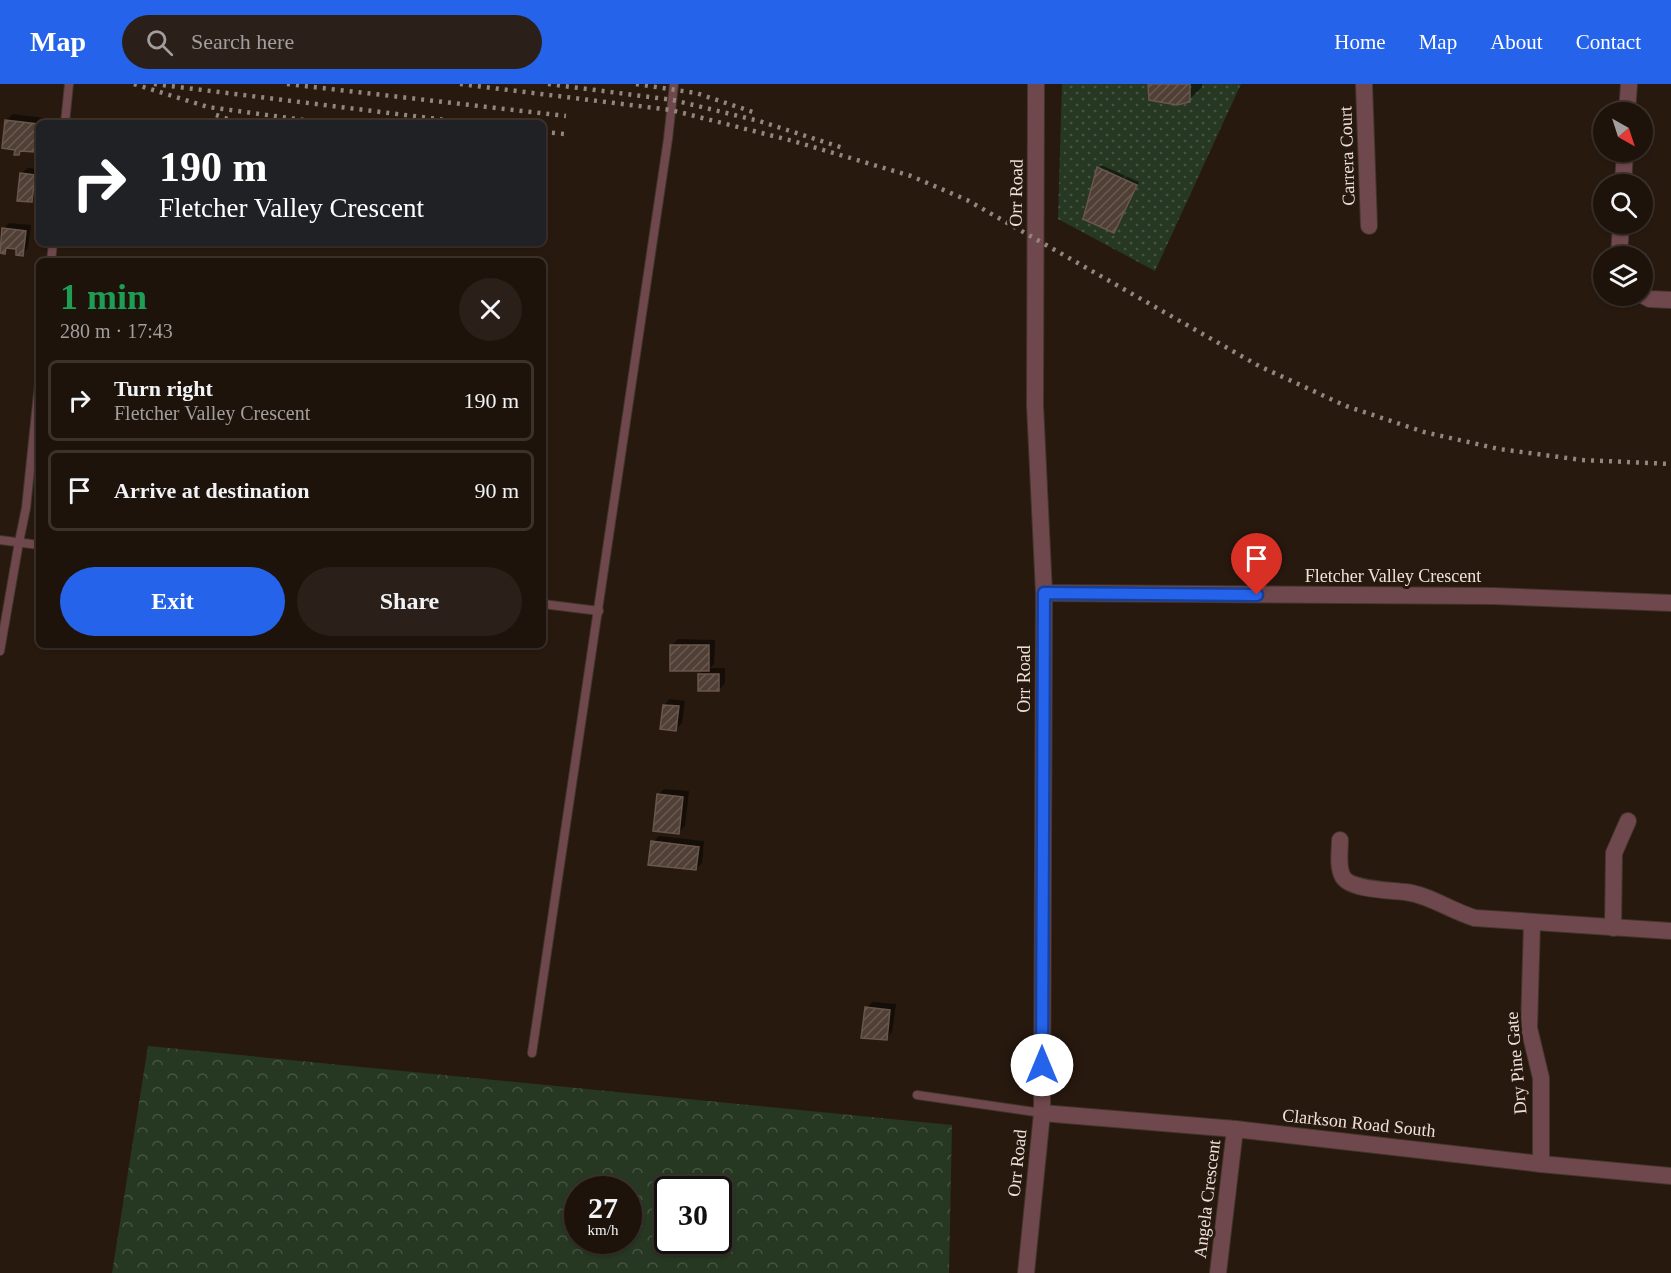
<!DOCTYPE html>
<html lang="en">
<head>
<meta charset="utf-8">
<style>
  body { margin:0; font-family:"Times New Roman",serif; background:#2b2019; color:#f1f3f6; height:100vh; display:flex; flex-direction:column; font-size:22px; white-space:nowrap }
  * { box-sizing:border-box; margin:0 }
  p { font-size:20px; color:#a19e9d }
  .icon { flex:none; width:33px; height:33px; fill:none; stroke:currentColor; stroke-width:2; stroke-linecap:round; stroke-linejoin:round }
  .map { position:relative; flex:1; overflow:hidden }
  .panel { position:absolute; left:36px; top:174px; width:510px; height:390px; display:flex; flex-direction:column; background:#1e130b; border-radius:9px; box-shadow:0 2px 4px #0004,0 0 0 2px #3c322c }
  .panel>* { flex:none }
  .top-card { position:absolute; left:36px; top:36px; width:510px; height:126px; border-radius:9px; box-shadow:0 2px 4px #0004,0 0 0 2px #3c322c; background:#202124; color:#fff; overflow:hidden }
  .needle { width:39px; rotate:141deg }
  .fabs { position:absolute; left:1593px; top:18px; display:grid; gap:12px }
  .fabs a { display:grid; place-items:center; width:60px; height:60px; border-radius:50%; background:#1e130b; box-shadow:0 2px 4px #0004,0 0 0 2px #3c322c; font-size:30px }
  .speed { position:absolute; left:564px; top:1092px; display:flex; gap:12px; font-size:30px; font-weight:700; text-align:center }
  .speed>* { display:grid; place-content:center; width:78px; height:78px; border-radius:50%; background:#1e130b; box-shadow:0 2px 4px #0004,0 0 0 2px #3c322c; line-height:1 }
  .speed small { font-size:15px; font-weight:400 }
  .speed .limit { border:3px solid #111; border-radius:9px; background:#fff; color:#111 }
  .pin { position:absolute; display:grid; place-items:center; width:51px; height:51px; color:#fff; margin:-62px -26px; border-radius:50% 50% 50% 0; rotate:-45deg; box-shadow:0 0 6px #0007 }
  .pin .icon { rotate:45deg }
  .me { position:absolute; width:66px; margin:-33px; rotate:0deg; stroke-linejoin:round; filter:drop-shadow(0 0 4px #0008) }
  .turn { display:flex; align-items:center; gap:21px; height:126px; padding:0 24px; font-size:27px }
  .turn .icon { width:78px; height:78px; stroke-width:2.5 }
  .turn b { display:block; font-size:42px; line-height:51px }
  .round { display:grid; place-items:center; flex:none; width:63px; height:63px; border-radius:32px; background:#2b2019 }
  .headline { display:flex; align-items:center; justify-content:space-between; height:102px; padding:0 24px }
  h1 { font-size:36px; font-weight:600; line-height:45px; color:#1e9e55 }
  .primary-button { display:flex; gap:12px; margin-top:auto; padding:12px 24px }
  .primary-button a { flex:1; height:69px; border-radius:36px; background:#2563eb; color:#fff; font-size:24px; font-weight:600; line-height:69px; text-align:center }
  .primary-button a+a { background:#2b2019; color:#f1f3f6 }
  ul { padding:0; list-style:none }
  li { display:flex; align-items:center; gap:18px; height:81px; margin:0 12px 9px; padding:0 12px; border:3px solid #3c322c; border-radius:9px }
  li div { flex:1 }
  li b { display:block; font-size:22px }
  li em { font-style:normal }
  header { display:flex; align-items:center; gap:36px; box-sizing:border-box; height:84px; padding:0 30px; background:#2563eb; color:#fff }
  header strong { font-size:28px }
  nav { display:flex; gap:33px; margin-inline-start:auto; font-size:21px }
  .search { width:420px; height:54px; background:#2b2019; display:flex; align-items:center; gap:15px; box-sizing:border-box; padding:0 21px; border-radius:33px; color:#a19e9d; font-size:22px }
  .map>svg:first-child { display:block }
  .grass { fill:url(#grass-dots) }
  .forest { fill:url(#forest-crowns); fill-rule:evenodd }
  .shadow { fill:#0007 }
  .building { fill:url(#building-hatch); stroke:#69574c; stroke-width:1.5 }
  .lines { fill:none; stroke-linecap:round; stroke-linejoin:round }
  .service-casing { stroke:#44352c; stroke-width:10 }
  .minor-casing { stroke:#44352c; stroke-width:18 }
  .service { stroke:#6f484d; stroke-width:8 }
  .minor { stroke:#6f484d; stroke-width:16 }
  .rail { stroke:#93867e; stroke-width:4.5; stroke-dasharray:3 6; stroke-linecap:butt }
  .route-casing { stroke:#184099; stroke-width:15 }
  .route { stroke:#2563eb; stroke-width:10 }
  .labels { text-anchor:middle; stroke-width:6; stroke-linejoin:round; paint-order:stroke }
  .street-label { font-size:18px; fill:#ede2db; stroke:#28190f }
</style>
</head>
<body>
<header>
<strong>Map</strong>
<div class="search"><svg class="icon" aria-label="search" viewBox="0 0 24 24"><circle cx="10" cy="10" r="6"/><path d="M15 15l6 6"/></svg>Search here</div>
<nav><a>Home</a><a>Map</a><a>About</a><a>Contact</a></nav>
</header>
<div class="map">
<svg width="1671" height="1189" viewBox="0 0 1671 1189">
  <defs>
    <pattern id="grass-dots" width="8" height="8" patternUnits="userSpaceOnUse" patternTransform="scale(1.5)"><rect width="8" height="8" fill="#263722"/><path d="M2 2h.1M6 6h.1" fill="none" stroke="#465442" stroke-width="1.8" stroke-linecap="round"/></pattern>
    <pattern id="forest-crowns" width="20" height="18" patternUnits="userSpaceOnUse" patternTransform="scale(1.5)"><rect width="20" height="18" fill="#263722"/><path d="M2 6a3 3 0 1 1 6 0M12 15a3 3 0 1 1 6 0" fill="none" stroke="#465442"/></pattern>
    <pattern id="building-hatch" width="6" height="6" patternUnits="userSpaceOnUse" patternTransform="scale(1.5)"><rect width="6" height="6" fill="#503f34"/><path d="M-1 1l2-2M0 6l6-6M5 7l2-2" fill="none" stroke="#6a5a51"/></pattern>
  </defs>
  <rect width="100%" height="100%" fill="#28190f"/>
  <path class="grass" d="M1062,0H1241L1155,187L1058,135Z"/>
  <path class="forest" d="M148,962L952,1041L949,1189H112ZM578,1106H628V1156H578ZM668,1106H718V1156H668Z"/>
  <g class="shadow">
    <path d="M1150,0H1202V3L1189,16Z"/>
    <path d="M13,30L44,34L43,39H39V63L35,67L23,66L19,70L6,36Z"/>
    <path d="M1101,81L1139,98L1114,147L1099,84Z"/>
    <path d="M27,84L39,85L38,110L32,117L21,90Z"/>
    <path d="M9,139L31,141L28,164L22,170L18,164L10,163L4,168L3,145Z"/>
    <path d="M678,555L715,556L714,580L710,584H725V599L719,606L699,590L704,586L672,561Z"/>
    <path d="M670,615L685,617L682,639L676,645L664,621Z"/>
    <path d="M664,705L689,707L685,742L679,748L658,711Z"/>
    <path d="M659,752L704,757L702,779L696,785L653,758Z"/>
    <path d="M873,918L896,920L892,948L886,955L866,924Z"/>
  </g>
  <g class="building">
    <path d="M1148,0H1190V18L1177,21L1149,16Z"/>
    <path d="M5,36L38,40L35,68L20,67L19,71H14L15,66L2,64Z"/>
    <path d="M1097,83L1137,101L1114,149L1083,135Z"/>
    <path d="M20,89L35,91L32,118L17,117Z"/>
    <path d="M2,144L26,147L23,172L16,171V165L6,164L5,170L0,169Z"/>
    <rect x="670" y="561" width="39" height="26"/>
    <rect x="698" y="590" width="21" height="17"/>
    <path d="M663,621L679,622L676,647L660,645Z"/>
    <path d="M657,710L683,713L679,750L653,747Z"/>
    <path d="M651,757L699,763L696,786L648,781Z"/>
    <path d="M865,923L890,926L887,956L861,954Z"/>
  </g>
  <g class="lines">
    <g class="service-casing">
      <g id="service">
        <path d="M65,39L69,0"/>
        <path d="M51,177L53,159"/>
        <path d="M0,456L39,461"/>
        <path d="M543,520L599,527"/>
        <path d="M0,567L19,458L26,424L39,300"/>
        <path d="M532,969L668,55L674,0"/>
        <path d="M917,1011L1042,1029"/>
      </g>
    </g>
    <g class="minor-casing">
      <g id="minor">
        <path d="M1364,0L1369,142"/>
        <path d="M1627,28L1629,0"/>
        <path d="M1623,100L1625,68"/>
        <path d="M1619,172L1621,140"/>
        <path d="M1642,211L1650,215L1671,216"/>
        <path d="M1044,509L1493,512L1671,519"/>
        <path d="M1340,756C1340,767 1337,783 1343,793C1351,806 1390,806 1405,808C1430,811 1451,827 1475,834L1671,847"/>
        <path d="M1532,839L1529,944L1541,994V1080"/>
        <path d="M1613,844L1614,769L1628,737"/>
        <path d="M1042,1029L1235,1045L1541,1080L1671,1092"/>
        <path d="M1026,1189L1042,1029L1044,509L1035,321L1036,0"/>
        <path d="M1218,1189L1235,1045"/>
      </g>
    </g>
    <use href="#service" class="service"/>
    <use href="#minor" class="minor"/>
    <g class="rail">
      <path d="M134,0L208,23L326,39"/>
      <path d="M154,0L470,39"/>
      <path d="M287,0L566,32"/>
      <path d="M460,0L671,26L793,57L911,92L967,116L1259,282L1346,322L1424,348L1499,365L1582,376L1671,380"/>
      <path d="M548,0L673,16L759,37L843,64"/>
      <path d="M636,0L696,9L756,29"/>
      <path d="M216,31L239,39"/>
      <path d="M543,48L565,50"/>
    </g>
  </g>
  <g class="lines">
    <g class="route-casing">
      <path id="route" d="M1042,981L1044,509L1257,511"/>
    </g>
    <use href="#route" class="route"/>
  </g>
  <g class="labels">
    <g class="street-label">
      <text transform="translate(1347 72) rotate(-92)" y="6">Carrera Court</text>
      <text transform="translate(1016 109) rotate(-89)" y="6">Orr Road</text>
      <text x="1393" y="498">Fletcher Valley Crescent</text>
      <text transform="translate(1024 595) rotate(-90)" y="6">Orr Road</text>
      <text transform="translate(1516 979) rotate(-95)" y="6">Dry Pine Gate</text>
      <text transform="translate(1359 1039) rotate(6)" y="6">Clarkson Road South</text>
      <text transform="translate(1017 1079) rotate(-84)" y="6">Orr Road</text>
      <text transform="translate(1207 1115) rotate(-83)" y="6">Angela Crescent</text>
    </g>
  </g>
</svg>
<div class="fabs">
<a><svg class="needle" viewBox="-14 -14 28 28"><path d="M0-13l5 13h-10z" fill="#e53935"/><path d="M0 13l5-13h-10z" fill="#a19e9d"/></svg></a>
<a><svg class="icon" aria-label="search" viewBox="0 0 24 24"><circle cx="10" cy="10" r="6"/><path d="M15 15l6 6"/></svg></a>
<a><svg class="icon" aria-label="layers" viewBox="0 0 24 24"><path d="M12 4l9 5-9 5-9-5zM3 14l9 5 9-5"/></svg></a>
</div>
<div class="speed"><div>27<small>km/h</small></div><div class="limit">30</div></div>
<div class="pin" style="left:1257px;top:511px;background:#d93025"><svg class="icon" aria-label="arrive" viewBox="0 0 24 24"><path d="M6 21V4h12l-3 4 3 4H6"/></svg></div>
<svg class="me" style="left:1042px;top:981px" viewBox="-20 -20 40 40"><circle r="19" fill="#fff"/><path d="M0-13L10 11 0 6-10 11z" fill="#2563eb"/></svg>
<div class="top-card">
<div class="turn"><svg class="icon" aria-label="right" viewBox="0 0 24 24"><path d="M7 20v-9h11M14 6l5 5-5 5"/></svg><div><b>190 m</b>Fletcher Valley Crescent</div></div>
</div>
<section class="panel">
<div class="headline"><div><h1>1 min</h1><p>280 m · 17:43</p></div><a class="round"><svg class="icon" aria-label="close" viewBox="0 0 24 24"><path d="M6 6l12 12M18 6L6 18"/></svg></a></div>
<ul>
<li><svg class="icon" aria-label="right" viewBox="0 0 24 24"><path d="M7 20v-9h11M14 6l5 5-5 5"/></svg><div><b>Turn right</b><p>Fletcher Valley Crescent</p></div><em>190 m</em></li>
<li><svg class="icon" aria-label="arrive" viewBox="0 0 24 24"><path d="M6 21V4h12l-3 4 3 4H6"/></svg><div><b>Arrive at destination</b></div><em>90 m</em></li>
</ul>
<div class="primary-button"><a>Exit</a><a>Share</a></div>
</section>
</div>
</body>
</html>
